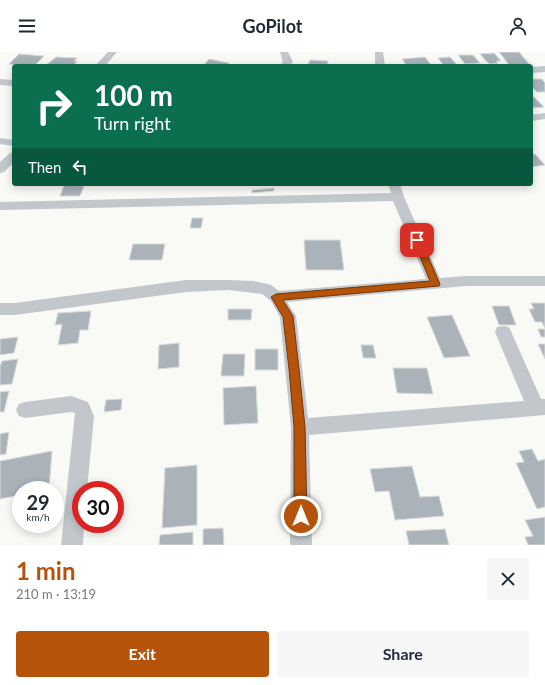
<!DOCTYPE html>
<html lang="en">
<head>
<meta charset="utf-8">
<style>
  body { margin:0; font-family:Lato,sans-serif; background:#f6f6f7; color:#1f2937; height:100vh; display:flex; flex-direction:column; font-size:15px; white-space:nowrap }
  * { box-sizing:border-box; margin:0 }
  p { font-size:13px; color:#747a83 }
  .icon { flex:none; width:22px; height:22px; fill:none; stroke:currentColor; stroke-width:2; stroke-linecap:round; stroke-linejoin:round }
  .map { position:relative; height:493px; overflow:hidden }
  .side { display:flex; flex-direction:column; background:#fff; flex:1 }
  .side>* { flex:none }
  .guide { position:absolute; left:12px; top:12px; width:521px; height:122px; border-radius:4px; box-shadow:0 2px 10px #0003; background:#0b6e4f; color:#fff; overflow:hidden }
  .speed { position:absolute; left:12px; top:429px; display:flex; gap:8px; font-size:20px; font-weight:700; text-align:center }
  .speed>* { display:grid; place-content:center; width:52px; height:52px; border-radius:50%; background:#fff; box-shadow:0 2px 10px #0003; line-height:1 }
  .speed small { font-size:10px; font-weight:400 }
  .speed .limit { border:6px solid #d22; background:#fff; color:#111 }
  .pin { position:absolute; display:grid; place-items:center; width:34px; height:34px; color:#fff; margin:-17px; border-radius:8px; box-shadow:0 2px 6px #0006 }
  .me { position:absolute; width:44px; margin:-22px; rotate:0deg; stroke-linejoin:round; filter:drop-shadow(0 0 3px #0008) }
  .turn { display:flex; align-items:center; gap:14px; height:84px; padding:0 16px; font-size:18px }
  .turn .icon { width:52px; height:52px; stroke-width:2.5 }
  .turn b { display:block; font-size:28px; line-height:34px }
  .then { display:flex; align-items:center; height:38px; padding:0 16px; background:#0003; gap:8px; font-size:15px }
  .round { display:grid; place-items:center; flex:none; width:42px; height:42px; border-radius:4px; background:#f6f6f7 }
  .headline { display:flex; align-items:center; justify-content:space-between; height:68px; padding:0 16px }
  h1 { font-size:24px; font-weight:700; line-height:30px; color:#b45309 }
  .primary-button { display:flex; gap:8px; margin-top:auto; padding:8px 16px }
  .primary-button a { flex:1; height:46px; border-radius:4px; background:#b45309; color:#fff; font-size:16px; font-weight:700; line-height:46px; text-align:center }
  .primary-button a+a { background:#f6f6f7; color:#1f2937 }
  header { display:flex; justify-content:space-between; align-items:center; height:52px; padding:0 16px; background:#fff; font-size:18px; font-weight:700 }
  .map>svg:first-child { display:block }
  .building { fill:#a9b3b9; stroke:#dbdbd9 }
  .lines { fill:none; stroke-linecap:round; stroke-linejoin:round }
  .minor { fill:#c2c7cb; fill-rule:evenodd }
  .route { fill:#b45309; stroke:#753606 }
</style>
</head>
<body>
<header><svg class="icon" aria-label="menu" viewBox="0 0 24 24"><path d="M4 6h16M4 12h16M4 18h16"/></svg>GoPilot<svg class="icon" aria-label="person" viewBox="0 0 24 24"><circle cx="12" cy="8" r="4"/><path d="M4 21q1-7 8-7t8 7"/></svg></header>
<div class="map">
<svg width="545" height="493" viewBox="0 0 545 493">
  <rect width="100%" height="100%" fill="#f9f9f6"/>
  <g class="building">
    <path d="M499,0H519L530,13H509Z"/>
    <path d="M494,1L501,9H496L498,11L490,12L486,9L480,2Z"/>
    <path d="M19,2L44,4L34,14L9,12Z"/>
    <path d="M458,3H473L480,11L465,12Z"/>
    <path d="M56,5L77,6L74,9H77L74,13L69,14H45Z"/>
    <path d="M425,5L432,14H407L402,7Z"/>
    <path d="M450,5L458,14H444L438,6Z"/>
    <path d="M209,7L229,11L226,14H203Z"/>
    <path d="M310,8L328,9L327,14H316L308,12Z"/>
    <path d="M531,27H542L545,31V40H537L531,34Z"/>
    <path d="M534,45L544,55L531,56V46Z"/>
    <path d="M531,102H535L545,113L531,115Z"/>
    <path d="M64,133L84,134L80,144H60Z"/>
    <path d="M274,136V139L252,141V138Z"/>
    <path d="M192,166H203L201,176H190Z"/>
    <path d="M304,188H340L344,218H306Z"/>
    <path d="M133,192H165L162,208H129Z"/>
    <path d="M531,251H545V276L542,270H535L529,257H534Z"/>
    <path d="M492,254H509L516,273H499Z"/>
    <path d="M228,257H252L251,268H228Z"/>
    <path d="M91,259L88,278H80L78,291L58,293L62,272L55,273L58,261Z"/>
    <path d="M452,263L470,304L444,306L427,265Z"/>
    <path d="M538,277H545V285H541Z"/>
    <path d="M18,285L14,301L0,303V287Z"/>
    <path d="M179,291V315L158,317L159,293Z"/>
    <path d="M538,292H545V307Z"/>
    <path d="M361,293H373L376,306H363Z"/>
    <rect x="255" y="297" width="23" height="21"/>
    <path d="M223,302H245L244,324H221Z"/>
    <path d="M18,307L12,332L0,333V314L2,309Z"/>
    <path d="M393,316H427L433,342L397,341Z"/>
    <path d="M256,334L258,371L224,373L223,336Z"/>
    <path d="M9,339L4,360H0V340Z"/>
    <path d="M122,347L121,358L104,360L106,348Z"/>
    <path d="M9,380L6,402L0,403V382Z"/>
    <path d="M532,397L538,409L545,407V455L537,457L516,411L524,410L519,399Z"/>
    <path d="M52,399L49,437L21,438V443L0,447V409Z"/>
    <path d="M197,413V473L162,476L165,416Z"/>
    <path d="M412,414L420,445L439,444L444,464L395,468L389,439L375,440L370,417Z"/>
    <path d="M545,465V493H528L525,485L533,484L525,468Z"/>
    <path d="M223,476L224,493H203V477Z"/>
    <path d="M445,477L449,493H409L406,479Z"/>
    <path d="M193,480V493H159L160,483Z"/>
  </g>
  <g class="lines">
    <g class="minor">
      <path d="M108,0H117L105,14H95Z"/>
      <path d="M280,0H288L293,10L289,14H279L283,10Z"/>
      <path d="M375,0H383L385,14H375Z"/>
      <path d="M545,14V20L531,21V15Z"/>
      <path d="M0,27L14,28V34L0,33Z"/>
      <path d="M545,61V67L531,69V63Z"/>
      <path d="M0,86L14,88V94L0,92Z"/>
      <path d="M14,100V110L4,120L0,121V110L10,101Z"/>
      <path d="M388,132H400L404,145L440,226L466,224H545V234H466L287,250L296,264L308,366L524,349L495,280L497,275L503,274L509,275L541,347H545V363L309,383L312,493H290L291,375L280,265L271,249L262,242L228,238L186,240L15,263H0V251H15L186,228H228L254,229L271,233L279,239L426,227L393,149L0,158V150L391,141Z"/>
      <path d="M71,344L88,350L94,364L87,438H81V472H84L83,493H61L75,361L71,360L25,366L19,364L16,358L19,352L25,350Z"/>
    </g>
  </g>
  <path class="route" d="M417,185L421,188L440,232L439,234L283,248L293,264L299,317L305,375L307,464L305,468L301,470L296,468L294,464V375L289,317L283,265L271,245L276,242L430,229L413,188Z"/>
</svg>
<div class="speed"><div>29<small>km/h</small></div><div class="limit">30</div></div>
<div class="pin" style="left:417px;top:188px;background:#d93025"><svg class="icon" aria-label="arrive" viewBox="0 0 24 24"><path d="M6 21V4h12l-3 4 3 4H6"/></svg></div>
<svg class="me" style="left:301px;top:464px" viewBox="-20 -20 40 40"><circle r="17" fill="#b45309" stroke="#fff" stroke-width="3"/><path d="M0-11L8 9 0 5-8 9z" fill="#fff"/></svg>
<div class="guide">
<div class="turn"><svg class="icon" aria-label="right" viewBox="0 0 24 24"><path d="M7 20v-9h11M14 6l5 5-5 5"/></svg><div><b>100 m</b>Turn right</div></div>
<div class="then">Then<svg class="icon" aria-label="left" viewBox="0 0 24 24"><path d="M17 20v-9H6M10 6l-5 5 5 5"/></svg></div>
</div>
</div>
<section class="side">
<div class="headline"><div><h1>1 min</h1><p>210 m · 13:19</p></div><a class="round"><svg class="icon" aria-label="close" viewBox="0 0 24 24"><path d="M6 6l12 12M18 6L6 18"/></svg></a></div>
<div class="primary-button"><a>Exit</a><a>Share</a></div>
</section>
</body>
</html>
